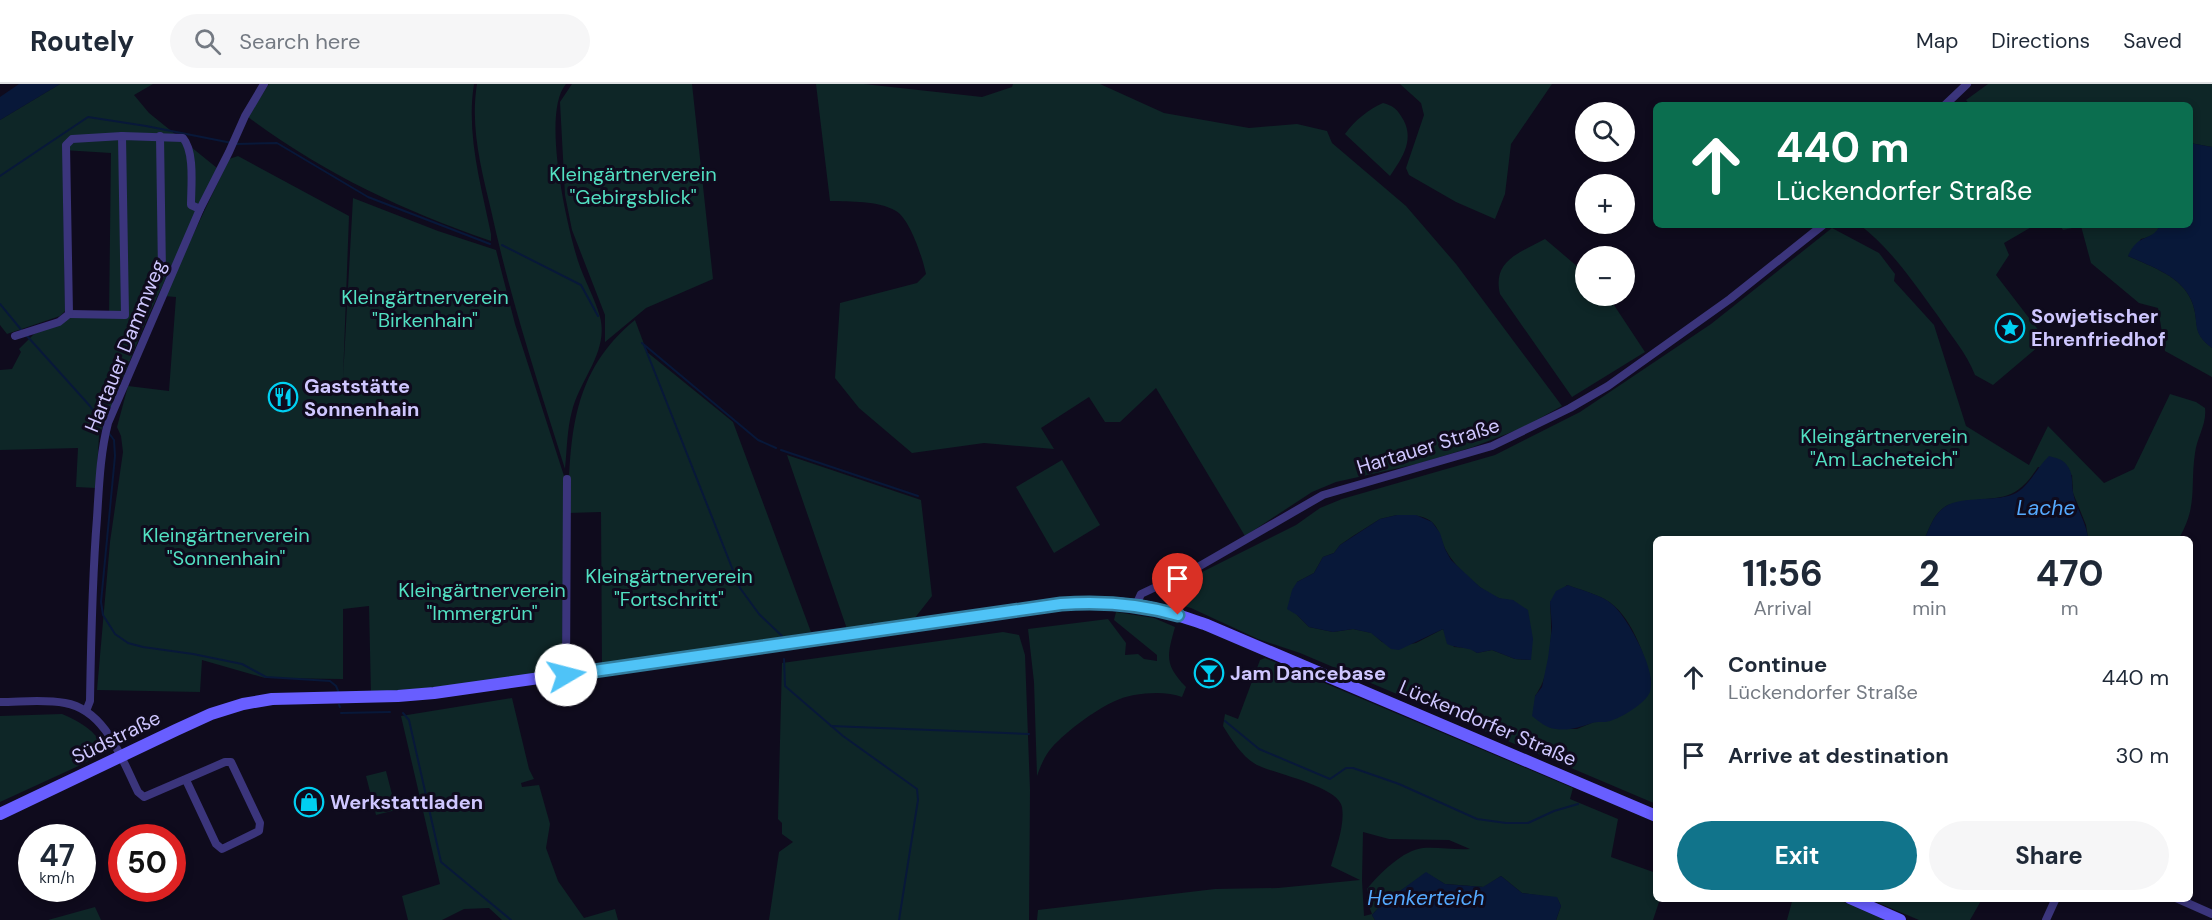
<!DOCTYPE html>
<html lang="en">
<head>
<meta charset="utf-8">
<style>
  body { margin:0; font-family:"DM Sans",sans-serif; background:#f6f6f7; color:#1f2937; height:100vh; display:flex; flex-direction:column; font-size:22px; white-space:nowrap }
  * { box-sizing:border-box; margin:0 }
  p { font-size:20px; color:#747a83 }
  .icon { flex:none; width:33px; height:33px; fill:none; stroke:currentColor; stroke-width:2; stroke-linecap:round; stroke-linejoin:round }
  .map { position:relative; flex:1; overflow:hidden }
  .drawer { position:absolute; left:1653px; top:452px; width:540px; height:366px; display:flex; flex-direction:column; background:#fff; border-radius:9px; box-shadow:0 3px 9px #0003 }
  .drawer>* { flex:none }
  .hud { position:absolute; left:1653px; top:18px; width:540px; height:126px; border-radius:9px; box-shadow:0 3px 9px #0003; background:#0b6e4f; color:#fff; overflow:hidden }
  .tools { position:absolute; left:1575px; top:18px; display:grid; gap:12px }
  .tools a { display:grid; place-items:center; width:60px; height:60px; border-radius:50%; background:#fff; box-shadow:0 3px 9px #0003; font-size:30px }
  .speed { position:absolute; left:18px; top:740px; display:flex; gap:12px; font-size:30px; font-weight:700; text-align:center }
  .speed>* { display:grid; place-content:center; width:78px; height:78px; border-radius:50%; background:#fff; box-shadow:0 3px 9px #0003; line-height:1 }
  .speed small { font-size:15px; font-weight:400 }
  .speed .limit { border:9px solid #d22; background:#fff; color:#111 }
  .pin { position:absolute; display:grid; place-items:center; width:51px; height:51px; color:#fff; margin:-62px -26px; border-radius:50% 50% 50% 0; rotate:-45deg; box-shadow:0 0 6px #0007 }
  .pin .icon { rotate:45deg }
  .me { position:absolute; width:66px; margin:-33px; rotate:82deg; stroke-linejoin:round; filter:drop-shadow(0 0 4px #0008) }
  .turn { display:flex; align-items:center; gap:21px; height:126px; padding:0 24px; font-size:27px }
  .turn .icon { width:78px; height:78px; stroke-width:2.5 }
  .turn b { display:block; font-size:42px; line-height:51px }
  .eta { display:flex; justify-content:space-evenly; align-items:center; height:102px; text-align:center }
  .eta b { font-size:36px; font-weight:700; line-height:42px }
  .button { display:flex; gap:12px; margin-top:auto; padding:12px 24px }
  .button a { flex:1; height:69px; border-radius:36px; background:#11748b; color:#fff; font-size:24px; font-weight:700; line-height:69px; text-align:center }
  .button a+a { background:#f6f6f7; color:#1f2937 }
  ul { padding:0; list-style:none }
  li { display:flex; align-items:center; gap:18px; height:78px; padding:0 24px }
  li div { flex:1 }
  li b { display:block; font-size:22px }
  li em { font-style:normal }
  header { display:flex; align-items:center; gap:36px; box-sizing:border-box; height:84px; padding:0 30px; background:#fff; border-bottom:2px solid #e0e1e3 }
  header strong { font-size:28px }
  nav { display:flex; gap:33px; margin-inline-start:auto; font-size:21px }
  .search { width:420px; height:54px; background:#f6f6f7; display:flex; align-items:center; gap:15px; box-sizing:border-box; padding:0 21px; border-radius:33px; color:#747a83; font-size:22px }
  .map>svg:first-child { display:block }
  .green { fill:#0e2627; fill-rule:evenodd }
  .water { fill:#081839 }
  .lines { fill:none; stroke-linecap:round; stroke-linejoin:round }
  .stream { stroke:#081839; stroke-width:2 }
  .minor { stroke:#3b357c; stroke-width:8 }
  .secondary { stroke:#685eff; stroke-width:12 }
  .route-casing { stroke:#337fa1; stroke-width:15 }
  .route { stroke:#4fc3f7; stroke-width:10 }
  .labels { text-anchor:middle; stroke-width:6; stroke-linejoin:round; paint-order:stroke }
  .park-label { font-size:20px; fill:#52dfc1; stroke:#0f0b1d }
  .poi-label { font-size:20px; font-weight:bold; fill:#cfc7ff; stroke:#0f0b1d; text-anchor:start }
  .street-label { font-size:20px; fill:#cfc7ff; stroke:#0f0b1d }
  .water-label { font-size:21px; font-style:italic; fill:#5af; stroke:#0f0b1d }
</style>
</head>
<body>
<header>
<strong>Routely</strong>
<div class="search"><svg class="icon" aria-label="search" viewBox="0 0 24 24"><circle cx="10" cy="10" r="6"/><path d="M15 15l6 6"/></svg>Search here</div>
<nav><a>Map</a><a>Directions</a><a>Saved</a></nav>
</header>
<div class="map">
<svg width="2212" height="836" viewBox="0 0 2212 836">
  <rect width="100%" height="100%" fill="#0f0b1d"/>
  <g class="green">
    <path d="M60,0H153L134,11L149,29L217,84L147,235L99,352L96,404L76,403L78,364L0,366V286L12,285L21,268L19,265L34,250L72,233L109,234L111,69L63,66L65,227L60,232L7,250L0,241V36Z"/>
    <path d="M269,0H474C466,50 481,101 491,150V157C400,125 325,90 248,33Z"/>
    <path d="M477,0H566C541,29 567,142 578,177C584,196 595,214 600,233C609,267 580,295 572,327C567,345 567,366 565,385C538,299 510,214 491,126C481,84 470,43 477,0Z"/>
    <path d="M572,0H692L713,195L646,224L605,258V231L572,146L565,111L560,18Z"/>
    <path d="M816,0H864L982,13L1012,3L1013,0H1100L1164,29L1249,44L1297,40L1327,47L1332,59L1406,122L1456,180L1562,322L1522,344L1473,363L1417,380L1336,398L1312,408L1245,452L1156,304L1120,338H1105L1089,313L1041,344L1054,365L984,359L912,369L859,324L835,294L840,219L917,199L926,190C923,175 910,135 896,127C877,116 851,118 830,117Z"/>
    <path d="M1400,0H1552L1511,60L1505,110L1495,135L1456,118L1409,91L1406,84L1424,31L1421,19Z"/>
    <path d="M1988,0H2212V63L2190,59V21H1970L1966,16Z"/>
    <path d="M1383,19C1393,22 1396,24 1401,32C1416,54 1403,73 1390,92L1345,50C1354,37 1369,25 1383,19Z"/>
    <path d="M238,72L349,132L343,294L353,114L438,147L496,166L515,240L565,395L562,589L371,610L369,522L343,525V595L265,594L202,576L200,608L97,606L110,458L123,368L121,352L117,343L128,302L169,307L176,213L164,212L229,75Z"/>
    <path d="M1860,141H2035L2004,159L2009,171L1996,191L2046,256L1993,301L1975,291C1966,268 1951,252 1938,232C1914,199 1892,166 1860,141Z"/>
    <path d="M2060,141H2160C2157,150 2150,153 2141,155L2128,172C2152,183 2182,192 2192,218C2200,239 2191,248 2212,264V293L2165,267L2158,224L2139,219L2091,179L2081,142L2063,146Z"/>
    <path d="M1832,144L1879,169L1895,190L1894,197L1934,241L1966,342L2029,381L2048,342L2104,399L2134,385L2170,310L2196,318L2205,324C2207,340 2197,353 2195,369C2190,403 2198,422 2179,454H2088L2086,441L2073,409L2072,391L2038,383C2014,420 2001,411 1962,418C1954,419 1947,420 1941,426C1933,433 1929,445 1925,454H1656V720L1300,569L1258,555L1191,524L1166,517L1165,512L1168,505L1296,441L1320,424L1342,415L1495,371L1580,328L1711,240ZM1397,431C1409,431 1424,430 1433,439C1441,447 1441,459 1447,468C1455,483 1482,508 1499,514C1503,516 1508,516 1513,516L1531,576L1515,575L1492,566L1477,569L1470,564L1454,563L1443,545L1416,559L1406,561L1382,558L1372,549L1353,545L1333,548L1309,543L1297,531V498L1314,489L1323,473L1334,469L1340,461L1353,452L1380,435ZM1567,501C1580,506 1594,509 1606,516C1630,529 1645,571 1651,596L1594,638L1577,645H1557L1535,612C1553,588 1552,547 1550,518Z"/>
    <path d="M1545,155L1585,189L1586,212H1608L1645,268L1572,313L1500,210C1492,176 1520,169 1545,155Z"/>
    <path d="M635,236L647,268L733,338L811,548L602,583L601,428L568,429C570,353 571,288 635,236Z"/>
    <path d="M787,371L921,416L932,512L914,535L874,541L873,538L865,543L847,545Z"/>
    <path d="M1062,376L1100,441L1054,469L1016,403Z"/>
    <path d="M1116,528L1154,534L1175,543C1167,572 1164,580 1186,603L1182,613C1164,606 1132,609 1115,617C1096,625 1061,651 1049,667C1043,675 1040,684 1037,692L1034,598L1028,545L1108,535L1126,559L1125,571L1138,570L1144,575L1157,577V571L1114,536Z"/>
    <path d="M1003,548L1019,551L1025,571L1030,706L1029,836H769L779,768L793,758L782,750V739L778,735L782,579Z"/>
    <path d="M1265,574L1573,704L1570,715L1618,735L1611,773L1656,789V814L1660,815L1653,836H1556L1561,822L1557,814L1522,809L1501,792L1484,803L1445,800L1426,789L1382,820L1372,831L1375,836H1037L1038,826L1215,805L1278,804L1360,796L1331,782C1336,764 1345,741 1342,723C1338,702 1275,690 1257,681C1242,673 1232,656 1223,642L1225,630L1238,635L1260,576ZM1363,748L1389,755L1449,756L1470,765C1455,766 1439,763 1423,764C1403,766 1379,790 1367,805L1368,820L1372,830L1364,832L1362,796Z"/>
    <path d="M512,614L529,685L534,695L521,699L522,703L539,701L550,740L546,764L558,797L584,834L615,825L618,836H502L489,824L464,825L442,836H408L402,812L440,800L401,632Z"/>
    <path d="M62,630C76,636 90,643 99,656L98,670L85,679L0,718V632Z"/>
    <path d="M386,687L396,726L376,731L366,692Z"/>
    <path d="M1793,814L1837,815L1885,836H1787Z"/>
    <path d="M1869,815H1982L1970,836H1919Z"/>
    <path d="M95,823L101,836H47H48Z"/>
  </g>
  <g class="water">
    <path d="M19,0H60L0,36V13Z"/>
    <path d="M2190,59L2212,63V264C2190,248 2200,239 2192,218C2182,192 2152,183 2128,172C2138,148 2153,158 2160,141H2190Z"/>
    <path d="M2049,372C2056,374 2062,375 2066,380C2074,389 2071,398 2073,408C2076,425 2086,437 2088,454H1925C1929,445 1933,433 1941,426C1957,410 1994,419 2014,410C2029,403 2037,383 2049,372Z"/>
    <path d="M1397,431H1416L1432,438L1440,449L1445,465L1451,476L1480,503L1499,514L1513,516L1528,526L1533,555L1531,576L1515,575L1492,566L1477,569C1467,562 1458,565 1447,560L1443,545L1399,566L1391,565L1371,549L1353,545L1333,548L1309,543L1297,531L1287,525L1292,506L1297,498L1314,489L1323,473L1334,469L1340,461L1380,435Z"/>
    <path d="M1568,501C1582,507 1601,510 1613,521C1628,534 1658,589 1650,608C1646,619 1621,634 1610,637C1604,639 1598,637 1592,639C1580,643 1569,647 1556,645C1546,644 1540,638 1532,632L1535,612L1542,603L1548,574L1552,543L1550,518L1556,507Z"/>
    <path d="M1426,788L1445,800L1483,803L1501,792L1522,809L1557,813L1561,822L1556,836H1375L1372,831L1382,820Z"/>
  </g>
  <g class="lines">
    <g class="stream">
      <path d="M0,92L88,33L146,42L237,60L277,59L368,113L490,160"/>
      <path d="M502,161L581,201L598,232"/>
      <path d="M0,220L23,248"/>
      <path d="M27,252L90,322L105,344"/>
      <path d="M642,259L758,356L776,364"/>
      <path d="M644,261L740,504L759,530L782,552"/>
      <path d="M108,348L114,356L115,372L101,518L103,531L115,550L128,559L143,563L193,570L242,580L266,593L330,597L336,602L339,609"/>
      <path d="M781,366L918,412"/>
      <path d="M784,575L785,602L843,652L917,705L918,716L899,836"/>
      <path d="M339,621L340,623"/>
      <path d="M341,629L390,628"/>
      <path d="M403,629L409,636L441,778L511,836"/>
      <path d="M1225,637L1259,665L1330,695L1346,684H1353L1399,700L1477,735L1506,739H1528L1554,727L1578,720"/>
      <path d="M831,642L1029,650"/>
    </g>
    <g class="minor">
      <path d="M1945,21L1967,0"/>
      <path d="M160,52L162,189"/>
      <path d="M69,230L125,231L122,52"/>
      <path d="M15,252L59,238L69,230L66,61L72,55L122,52L183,54C195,68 191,103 191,121L200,125"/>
      <path d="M1136,521L1141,510L1198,483L1323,411L1492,362L1570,324L1608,302L1730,215L1823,141"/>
      <path d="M566,591L567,395"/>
      <path d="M0,618C21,618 44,615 65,619C106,626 122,676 138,708L144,713L225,678H231L260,739L259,747L222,765L216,760L186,696"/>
      <path d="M86,627L90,617C91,556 92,495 97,434C99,403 100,370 108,339L200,125L229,68L245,32L264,0"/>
      <path d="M2176,814L2212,830"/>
      <path d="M2046,836L2056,814"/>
    </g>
    <g class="secondary">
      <path d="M0,730L176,646L211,630L243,620L272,615L398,612L434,609L997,529C1043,522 1089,515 1135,521C1160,524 1183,533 1207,541L1656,732"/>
      <path d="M1850,814L1900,836"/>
    </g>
  </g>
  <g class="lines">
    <g class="route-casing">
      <path id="route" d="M566,591L1061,520C1101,517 1140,520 1178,531"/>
    </g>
    <use href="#route" class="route"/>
  </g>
  <defs>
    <g id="sight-ring" transform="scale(1.5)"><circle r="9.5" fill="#0f0b1d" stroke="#00d0f2" stroke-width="1.5"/><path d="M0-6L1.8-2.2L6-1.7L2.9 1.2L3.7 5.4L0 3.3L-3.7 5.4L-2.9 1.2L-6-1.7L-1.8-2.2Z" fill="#00d0f2"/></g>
    <g id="restaurant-ring" transform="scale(1.5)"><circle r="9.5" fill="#0f0b1d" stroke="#00d0f2" stroke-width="1.5"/><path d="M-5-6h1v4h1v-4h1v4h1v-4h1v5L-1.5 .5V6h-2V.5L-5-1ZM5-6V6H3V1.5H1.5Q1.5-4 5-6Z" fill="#00d0f2"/></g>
    <g id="bar-ring" transform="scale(1.5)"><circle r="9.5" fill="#0f0b1d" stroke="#00d0f2" stroke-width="1.5"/><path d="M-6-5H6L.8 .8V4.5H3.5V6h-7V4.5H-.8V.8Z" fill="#00d0f2"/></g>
    <g id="shop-ring" transform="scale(1.5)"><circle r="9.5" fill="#0f0b1d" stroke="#00d0f2" stroke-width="1.5"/><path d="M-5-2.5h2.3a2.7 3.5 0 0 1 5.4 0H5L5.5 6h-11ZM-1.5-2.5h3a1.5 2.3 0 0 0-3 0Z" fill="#00d0f2"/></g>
  </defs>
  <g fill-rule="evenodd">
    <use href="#sight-ring" x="2010" y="244"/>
    <use href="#restaurant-ring" x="283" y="313"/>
    <use href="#bar-ring" x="1209" y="589"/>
    <use href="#shop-ring" x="309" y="718"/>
  </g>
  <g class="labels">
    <g class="park-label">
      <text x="633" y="97">Kleingärtnerverein<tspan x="633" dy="23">"Gebirgsblick"</tspan></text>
      <text x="425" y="220">Kleingärtnerverein<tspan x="425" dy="23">"Birkenhain"</tspan></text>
      <text x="1884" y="359">Kleingärtnerverein<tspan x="1884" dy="23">"Am Lacheteich"</tspan></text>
      <text x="226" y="458">Kleingärtnerverein<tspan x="226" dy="23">"Sonnenhain"</tspan></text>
      <text x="669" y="499">Kleingärtnerverein<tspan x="669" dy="23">"Fortschritt"</tspan></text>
      <text x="482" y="513">Kleingärtnerverein<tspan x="482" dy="23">"Immergrün"</tspan></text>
    </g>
    <g class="poi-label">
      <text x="2031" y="239">Sowjetischer<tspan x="2031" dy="23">Ehrenfriedhof</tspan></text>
      <text x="304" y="309">Gaststätte<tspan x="304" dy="23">Sonnenhain</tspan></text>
      <text x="1230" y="596">Jam Dancebase</text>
      <text x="330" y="725">Werkstattladen</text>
    </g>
    <g class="street-label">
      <text transform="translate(125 262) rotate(-68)" y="7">Hartauer Dammweg</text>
      <text transform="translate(1428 362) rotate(-17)" y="7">Hartauer Straße</text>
      <text transform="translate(1488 639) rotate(23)" y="7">Lückendorfer Straße</text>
      <text transform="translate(116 653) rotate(-26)" y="7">Südstraße</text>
    </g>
    <g class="water-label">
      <text x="2046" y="431">Lache</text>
      <text x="1426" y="821">Henkerteich</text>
    </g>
  </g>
</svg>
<div class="tools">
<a><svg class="icon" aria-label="search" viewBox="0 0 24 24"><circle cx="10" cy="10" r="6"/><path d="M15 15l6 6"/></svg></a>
<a>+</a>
<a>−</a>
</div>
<div class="speed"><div>47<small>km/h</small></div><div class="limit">50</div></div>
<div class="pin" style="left:1178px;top:531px;background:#d93025"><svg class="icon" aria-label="arrive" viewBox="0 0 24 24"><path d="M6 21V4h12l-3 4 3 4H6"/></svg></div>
<svg class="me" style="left:566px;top:591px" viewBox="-20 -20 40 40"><circle r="19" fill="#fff"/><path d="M0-13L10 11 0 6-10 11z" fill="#4fc3f7"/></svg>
<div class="hud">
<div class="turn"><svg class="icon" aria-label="ahead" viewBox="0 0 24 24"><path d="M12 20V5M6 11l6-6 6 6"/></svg><div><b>440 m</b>Lückendorfer Straße</div></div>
</div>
<section class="drawer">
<div class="eta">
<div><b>11:56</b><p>Arrival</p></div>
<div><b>2</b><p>min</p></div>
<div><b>470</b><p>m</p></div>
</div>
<ul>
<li><svg class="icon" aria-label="ahead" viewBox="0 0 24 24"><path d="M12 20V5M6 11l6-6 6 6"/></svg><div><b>Continue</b><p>Lückendorfer Straße</p></div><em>440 m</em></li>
<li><svg class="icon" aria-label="arrive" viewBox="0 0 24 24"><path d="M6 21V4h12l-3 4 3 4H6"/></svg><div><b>Arrive at destination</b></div><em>30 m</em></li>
</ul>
<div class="button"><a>Exit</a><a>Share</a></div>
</section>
</div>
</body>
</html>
